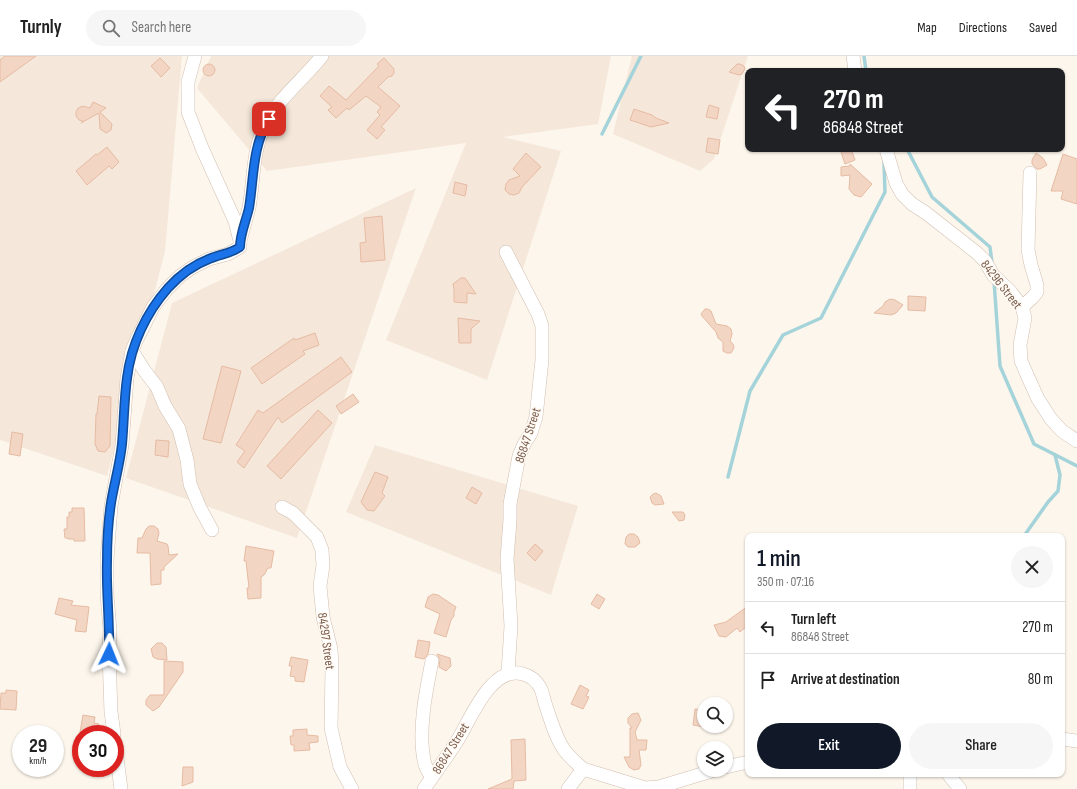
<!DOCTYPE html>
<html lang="en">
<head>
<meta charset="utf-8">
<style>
  body { margin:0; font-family:"Sofia Sans Condensed",sans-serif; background:#f6f6f6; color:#222; height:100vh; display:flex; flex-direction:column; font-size:15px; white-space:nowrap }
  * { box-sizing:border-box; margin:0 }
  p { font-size:13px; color:#767676 }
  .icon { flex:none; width:22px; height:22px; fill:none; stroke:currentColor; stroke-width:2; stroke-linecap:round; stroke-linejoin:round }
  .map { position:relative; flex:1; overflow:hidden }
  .panel { position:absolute; left:745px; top:477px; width:320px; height:244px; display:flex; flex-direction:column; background:#fff; border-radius:8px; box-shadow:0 1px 3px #0004 }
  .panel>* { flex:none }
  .hud { position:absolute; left:745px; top:12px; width:320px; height:84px; border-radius:8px; box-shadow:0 1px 3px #0004; background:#202124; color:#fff; overflow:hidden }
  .buttons { position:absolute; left:697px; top:641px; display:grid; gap:8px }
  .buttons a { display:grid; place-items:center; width:36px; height:36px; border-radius:50%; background:#fff; box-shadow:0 1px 3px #0004; font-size:20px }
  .speed { position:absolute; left:12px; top:669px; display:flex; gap:8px; font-size:20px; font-weight:700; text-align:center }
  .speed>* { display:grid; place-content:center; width:52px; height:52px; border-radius:50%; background:#fff; box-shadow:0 1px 3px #0004; line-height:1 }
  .speed small { font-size:10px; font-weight:400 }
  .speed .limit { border:6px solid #d22; background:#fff; color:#111 }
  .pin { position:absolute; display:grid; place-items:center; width:34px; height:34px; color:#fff; margin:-17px; border-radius:8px; box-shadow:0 2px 6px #0006 }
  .me { position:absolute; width:44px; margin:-22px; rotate:2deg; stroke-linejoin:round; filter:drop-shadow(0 0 3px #0008) }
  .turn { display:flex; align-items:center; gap:14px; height:84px; padding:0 12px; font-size:18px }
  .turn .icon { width:52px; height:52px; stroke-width:2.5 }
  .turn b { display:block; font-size:28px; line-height:34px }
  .round { display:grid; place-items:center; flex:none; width:42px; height:42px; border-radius:21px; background:#f6f6f6 }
  .headline { display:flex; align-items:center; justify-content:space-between; height:68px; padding:0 12px }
  h1 { font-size:24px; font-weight:600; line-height:30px; color:#111827 }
  .action { display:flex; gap:8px; margin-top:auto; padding:8px 12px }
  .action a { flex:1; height:46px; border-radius:24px; background:#111827; color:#fff; font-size:16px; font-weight:600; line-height:46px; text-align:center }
  .action a+a { background:#f6f6f6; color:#222 }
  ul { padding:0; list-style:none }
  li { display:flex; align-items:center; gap:12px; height:52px; padding:0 12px; border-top:1px solid #e0e0e0 }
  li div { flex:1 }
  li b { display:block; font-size:15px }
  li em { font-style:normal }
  header { display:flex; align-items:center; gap:24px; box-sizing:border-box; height:56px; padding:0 20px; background:#fff; border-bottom:1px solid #e0e0e0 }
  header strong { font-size:19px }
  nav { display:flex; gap:22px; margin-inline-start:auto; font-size:14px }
  .search { width:280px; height:36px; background:#f6f6f6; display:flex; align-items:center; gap:10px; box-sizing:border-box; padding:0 14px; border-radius:22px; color:#767676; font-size:15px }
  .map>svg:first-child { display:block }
  .residential { fill:#f5e8da }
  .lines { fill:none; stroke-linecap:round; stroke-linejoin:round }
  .stream { stroke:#a5d3da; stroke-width:3.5 }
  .building { fill:#f3d5c3; stroke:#e6bba3 }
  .street-casing { stroke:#d1beb0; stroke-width:14 }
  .street { stroke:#fff; stroke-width:13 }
  .route-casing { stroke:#114b97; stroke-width:10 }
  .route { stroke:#1a73e8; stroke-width:7 }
  .labels { text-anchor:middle; stroke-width:3; stroke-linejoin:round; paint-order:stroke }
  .street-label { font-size:13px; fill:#7a5c4d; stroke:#fffaf3 }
</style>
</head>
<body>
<header>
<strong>Turnly</strong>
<div class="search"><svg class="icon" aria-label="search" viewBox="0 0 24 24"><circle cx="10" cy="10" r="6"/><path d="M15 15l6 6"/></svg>Search here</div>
<nav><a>Map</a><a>Directions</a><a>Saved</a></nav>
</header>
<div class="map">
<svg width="1077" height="733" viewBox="0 0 1077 733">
  <rect width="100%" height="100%" fill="#fdf6ec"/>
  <g class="residential">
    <path d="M0,0H182L165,195L107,420L0,384Z"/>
    <path d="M211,0H611L598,68L503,81L561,95L487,324L386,284L466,87L267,115L197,32Z"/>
    <path d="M632,0H748L714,103L700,115L613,78Z"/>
    <path d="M416,132L297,482L126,422L172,247Z"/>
    <path d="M375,389L578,450L551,539L346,456Z"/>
  </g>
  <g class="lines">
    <g class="stream">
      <path d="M864,0L866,15"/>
      <path d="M602,78L641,0"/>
      <path d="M907,93L932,141L990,191L992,207"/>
      <path d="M994,225L1000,310L1034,388L1077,410"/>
      <path d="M728,421L750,335L783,279L821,262L885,136L884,106"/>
      <path d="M1024,480L1048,446L1058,435L1060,419L1055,399"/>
    </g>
  </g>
  <g class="building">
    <path d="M5,0H36L0,26V4Z"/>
    <path d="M160,2L170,12L161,21L151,10Z"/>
    <path d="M384,2L394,13V17L392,20L388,21L378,31L400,50L381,71L385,74L377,83L367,74L380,59L377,56L381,51L366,40L349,54L347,52L336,62L328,54L332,51L320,40L329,30L346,44L379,10L377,8Z"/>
    <circle cx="209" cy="14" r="6"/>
    <path d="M737,8H740L744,10L745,13L742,18L739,19L729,16Z"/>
    <path d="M93,46L106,52L100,56L112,68L111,74L106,77L100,73L99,57L81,67L83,65L79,64L76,60V56L78,52L83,50L90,52Z"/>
    <path d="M709,49L719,52L717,63L706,61Z"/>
    <path d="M634,53L652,59L656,62L669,67L651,71L630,64Z"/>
    <path d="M708,82L720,84L718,98L706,96Z"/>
    <path d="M107,91L119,106L112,113L109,110L87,129L76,115L96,98L97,99Z"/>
    <path d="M840,93H851L855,104L845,108Z"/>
    <path d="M526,97L541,111L522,131L519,137L514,139L509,138L505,134L506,128L509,124L520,120L513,113Z"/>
    <path d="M1036,97L1043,102L1047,109L1040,113H1037L1032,108V104Z"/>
    <path d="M1063,98L1077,103V148L1061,143L1063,135H1051Z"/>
    <path d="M850,108L872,128L861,141L854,139L849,133L850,119L841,120V111L850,110Z"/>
    <path d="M455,126L467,129L465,140L453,137Z"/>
    <path d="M382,160L385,204L361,206L360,187L366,186L364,162Z"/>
    <path d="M461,222H465L476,238L467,237V247L454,246V234L453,228Z"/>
    <path d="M908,240L926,241L925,255L908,254Z"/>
    <path d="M890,243L895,244L903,249L896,257L891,259L874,257L883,250L885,246Z"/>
    <path d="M705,253H708L711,255L716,268L727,270L731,273L732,278L730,285L733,288L734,292L731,297H727L723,295V286L718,282L716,276L702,260L701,258Z"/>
    <path d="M458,262L480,265L471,273V287H459Z"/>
    <path d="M315,277L319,289L303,295L305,298L262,328L251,312L294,282L295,284Z"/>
    <path d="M341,301L352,316L282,367L278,361L244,412L237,406L245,395L236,389L258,354L263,357Z"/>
    <path d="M222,310L241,315L221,387L203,383Z"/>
    <path d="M353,338L359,346L341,358L336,350Z"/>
    <path d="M99,340L111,341L110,390L105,396L98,395L95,388L96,358H97Z"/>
    <path d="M318,354L332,367L281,423L267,410Z"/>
    <path d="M12,376L23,378L20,400L9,398Z"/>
    <path d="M156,384L169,385L168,401L155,399Z"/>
    <path d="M375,416L388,421L382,437L385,440L374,455L367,454L361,446Z"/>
    <path d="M472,431L482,437L476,448L466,442Z"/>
    <path d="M656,437L661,440L664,448L655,449L652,447L650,441L653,438Z"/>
    <path d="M72,452H84L85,485H74V483H68L67,482H65L64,473H67V461H69V456H72Z"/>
    <path d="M672,456H683L685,459L684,464L679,465Z"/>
    <path d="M149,470H154L158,473L159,477L157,485L167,488L168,490L169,499L178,498L164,511V514H161V528L151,529L150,497H137L138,482H142L146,473Z"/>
    <path d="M629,478H634L638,481L640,487L635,491H628L625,488L626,481Z"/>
    <path d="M535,488L543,495L535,505L527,497Z"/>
    <path d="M246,490L274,495L271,512H268L264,519L261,521V542L248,543L247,532H249L246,505H244Z"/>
    <path d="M433,538L438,539L456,551L454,556V560L451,564L446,581L434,577L440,558L425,551L428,541Z"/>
    <path d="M597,538L605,543L599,553L591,548Z"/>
    <path d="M59,542L73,545L71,549L89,551L86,576L75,575L77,564L55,558Z"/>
    <path d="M748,550V569L740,576L737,572L726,581L719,580L714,569L726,566Z"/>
    <path d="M418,584L430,586L428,598L424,603L415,601Z"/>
    <path d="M157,587H162L166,591L167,604L157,603L153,601L151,593Z"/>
    <path d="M437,598L450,602L451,610L446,615L439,611L440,603Z"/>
    <path d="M291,601L308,604L304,626L295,625V621L290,620L292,610H289Z"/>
    <path d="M164,605L183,606V616L159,651L153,655L146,649V644L150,639H164Z"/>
    <path d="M580,629L589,634L586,640L589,641L583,653L571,648Z"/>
    <path d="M6,634L17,635L16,654L0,653L1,637H6Z"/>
    <path d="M695,653L704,654V671L693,669Z"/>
    <path d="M638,657L641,664L635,676L637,684H647L646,694H639L641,709L639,713L634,714L629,711L624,701H630V672H632L628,667V662L632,658Z"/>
    <path d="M83,659L95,661L94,667L99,668L98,678L80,676Z"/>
    <path d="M307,673V679L318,680V686L309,687L310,694L294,695V689H291L290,680H293V674Z"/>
    <path d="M525,683L526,724L514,725L513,733H488L512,723L511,684Z"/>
    <path d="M183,711H193V726L182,730Z"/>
  </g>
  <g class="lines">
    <g class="street-casing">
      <g id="street">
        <path d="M853,0L855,15"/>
        <path d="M886,93L896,127L902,138L912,148L926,157L977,197L985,205L993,219L1010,235L1022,251L1025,262L1020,289L1021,305L1028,321L1038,343L1051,363L1062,375L1077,385"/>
        <path d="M240,185C243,174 246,163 249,152C254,125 252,97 264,71C278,42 303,24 322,0"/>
        <path d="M506,196L538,258L542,270V304L536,361L531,377L524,388L519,400L510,448V464L507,503L511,570L508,617"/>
        <path d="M1022,251L1033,241L1037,236V229L1031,209L1028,194L1030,117"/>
        <path d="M132,295L144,314L157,331L165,350L179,373L187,404L190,428L200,452L212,474"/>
        <path d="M282,451L293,457L317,481L322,494L323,509L320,530L323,561L331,593L332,612L331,672L340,711L352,733"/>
        <path d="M432,605C426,635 418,674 424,704C425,711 428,716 432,721"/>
        <path d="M114,678L111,656L109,598L110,574L107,539V504L111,450L122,389L127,322L132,295L136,285L153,251L167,233L180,220L193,211L209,203L228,198L240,191V185L235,165L202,92L188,56V26L195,0"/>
        <path d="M1062,683L1077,685"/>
        <path d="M115,687L121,733"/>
        <path d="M726,711L748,706"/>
        <path d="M948,718L960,733"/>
        <path d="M424,733C435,717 447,701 457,685C470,665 491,608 523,618C531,620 537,625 541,633C543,638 544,645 546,650C551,665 556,683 565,695C570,702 577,707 583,713"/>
        <path d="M568,733L583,713L645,732L659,731L715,714"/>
        <path d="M910,733V718"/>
      </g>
    </g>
    <use href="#street" class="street"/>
  </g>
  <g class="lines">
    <g class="route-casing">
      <path id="route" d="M109,598C110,567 106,536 107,505C107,486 108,466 111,447C114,428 120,408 122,388C124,366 124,344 127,322C131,289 146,257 168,232C179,220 193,209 209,203C220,198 230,198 240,191C240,178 246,165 249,152C254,122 252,90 269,63"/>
    </g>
    <use href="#route" class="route"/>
  </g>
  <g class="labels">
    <g class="street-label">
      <text transform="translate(1002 228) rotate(52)" y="5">84296 Street</text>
      <text transform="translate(527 379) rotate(-72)" y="5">86847 Street</text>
      <text transform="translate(327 585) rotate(82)" y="5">84297 Street</text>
      <text transform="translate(450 692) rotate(-58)" y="5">86847 Street</text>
    </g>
  </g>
</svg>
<div class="buttons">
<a><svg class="icon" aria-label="search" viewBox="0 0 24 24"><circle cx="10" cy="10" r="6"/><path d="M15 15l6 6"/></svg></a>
<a><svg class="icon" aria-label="layers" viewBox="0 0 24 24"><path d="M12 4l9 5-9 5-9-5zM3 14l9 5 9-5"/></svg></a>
</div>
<div class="speed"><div>29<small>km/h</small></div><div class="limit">30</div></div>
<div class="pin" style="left:269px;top:63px;background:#d93025"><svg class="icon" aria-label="arrive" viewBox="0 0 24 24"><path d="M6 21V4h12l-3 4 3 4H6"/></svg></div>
<svg class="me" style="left:109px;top:598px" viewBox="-20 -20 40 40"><path d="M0-17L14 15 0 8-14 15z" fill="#1a73e8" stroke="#fff" stroke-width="4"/></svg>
<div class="hud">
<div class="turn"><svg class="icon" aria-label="left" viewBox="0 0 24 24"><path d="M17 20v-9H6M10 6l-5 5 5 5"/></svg><div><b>270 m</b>86848 Street</div></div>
</div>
<section class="panel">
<div class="headline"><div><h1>1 min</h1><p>350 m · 07:16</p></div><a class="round"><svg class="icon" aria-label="close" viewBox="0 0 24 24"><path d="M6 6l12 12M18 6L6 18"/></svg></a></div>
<ul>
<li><svg class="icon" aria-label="left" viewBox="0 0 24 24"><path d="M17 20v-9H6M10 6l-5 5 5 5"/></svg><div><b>Turn left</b><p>86848 Street</p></div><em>270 m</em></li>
<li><svg class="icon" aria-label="arrive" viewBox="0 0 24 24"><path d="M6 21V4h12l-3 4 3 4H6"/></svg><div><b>Arrive at destination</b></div><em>80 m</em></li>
</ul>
<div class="action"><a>Exit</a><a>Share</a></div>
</section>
</div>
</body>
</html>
